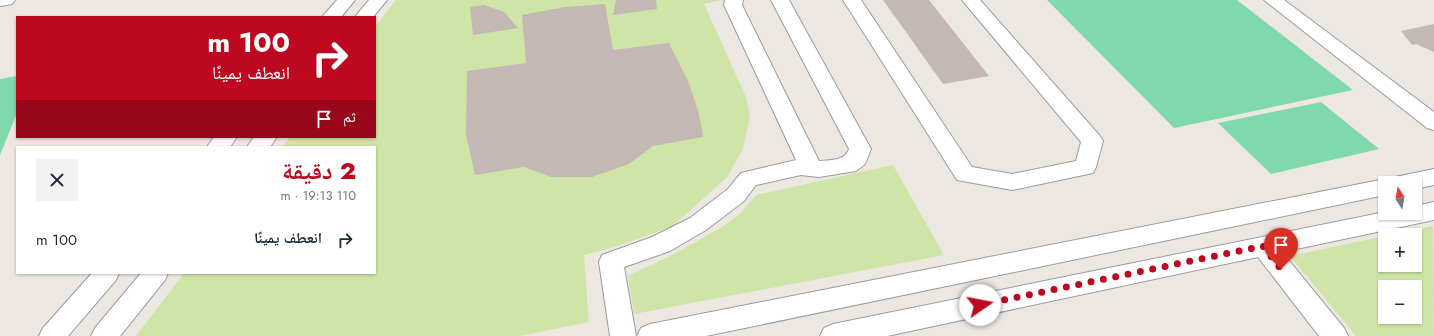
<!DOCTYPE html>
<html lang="ar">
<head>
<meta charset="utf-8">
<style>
  body { margin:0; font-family:Jost,"Noto Naskh Arabic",sans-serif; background:#f2f2f3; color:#1f2937; direction:rtl; height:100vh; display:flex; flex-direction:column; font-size:15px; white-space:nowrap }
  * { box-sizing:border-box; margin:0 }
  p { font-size:13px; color:#747a83 }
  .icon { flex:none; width:22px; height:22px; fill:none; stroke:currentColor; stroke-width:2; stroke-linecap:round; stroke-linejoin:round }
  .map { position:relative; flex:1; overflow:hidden; direction:ltr }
  .sheet { position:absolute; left:16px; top:146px; width:360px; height:128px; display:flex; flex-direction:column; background:#fff; border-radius:0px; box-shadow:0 1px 3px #0004; direction:rtl }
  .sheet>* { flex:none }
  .guide { position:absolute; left:16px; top:16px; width:360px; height:122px; border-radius:0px; box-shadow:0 1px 3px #0004; direction:rtl; background:#bd0820; color:#fff; overflow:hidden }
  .needle { width:26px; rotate:349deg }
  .controls { position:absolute; left:1378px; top:176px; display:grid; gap:8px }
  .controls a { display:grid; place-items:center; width:44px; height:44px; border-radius:0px; background:#fff; box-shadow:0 1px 3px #0004; font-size:20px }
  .pin { position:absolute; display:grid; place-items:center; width:34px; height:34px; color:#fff; margin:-41px -17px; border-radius:50% 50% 50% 0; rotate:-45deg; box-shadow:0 0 4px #0007 }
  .pin .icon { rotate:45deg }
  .me { position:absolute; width:44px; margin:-22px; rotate:78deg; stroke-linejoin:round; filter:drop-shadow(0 0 3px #0008) }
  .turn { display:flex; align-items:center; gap:14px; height:84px; padding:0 20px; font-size:18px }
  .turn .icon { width:52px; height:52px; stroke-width:2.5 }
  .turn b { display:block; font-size:28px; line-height:34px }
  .then { display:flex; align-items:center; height:38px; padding:0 20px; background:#0003; gap:8px; font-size:15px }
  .round { display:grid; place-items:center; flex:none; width:42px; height:42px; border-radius:0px; background:#f2f2f3 }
  .overview { display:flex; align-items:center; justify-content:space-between; height:68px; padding:0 20px }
  h1 { font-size:24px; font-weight:800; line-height:30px; color:#bd0820 }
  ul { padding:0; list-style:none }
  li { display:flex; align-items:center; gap:12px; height:52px; padding:0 20px }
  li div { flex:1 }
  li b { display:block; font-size:15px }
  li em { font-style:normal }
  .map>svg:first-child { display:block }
  .grass { fill:#cee5a7; fill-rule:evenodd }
  .pitch { fill:#80d9ab }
  .building { fill:#c3b8b4 }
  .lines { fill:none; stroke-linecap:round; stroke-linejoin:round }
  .minor-casing { stroke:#9c9c9c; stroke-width:2 }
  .minor { fill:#fff; fill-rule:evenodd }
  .route { stroke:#bd0820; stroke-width:7; stroke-dasharray:0 12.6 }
</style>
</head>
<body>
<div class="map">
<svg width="1434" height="336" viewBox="0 0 1434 336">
  <rect width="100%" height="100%" fill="#ece7e0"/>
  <g class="grass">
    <path d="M396,0H722L704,4L746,97L750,116L743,149L727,177L673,226L621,245L584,255L589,322L520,336H136L184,273H375V147H282L290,137H375V27Z"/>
    <path d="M893,165L944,255L634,314L628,276L676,253L722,227L741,213L756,195Z"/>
    <path d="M1433,226L1434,336H1356L1290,256L1385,236V265H1415V235H1389ZM1385,287H1415V317H1385Z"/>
  </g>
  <g class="pitch">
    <path d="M1047,0H1237L1353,90L1174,128Z"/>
    <path d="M17,76V113L0,155V79Z"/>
    <path d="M1321,102L1379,149L1271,174L1218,123Z"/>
  </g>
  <g class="building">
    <path d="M616,0H656L657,9L613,15Z"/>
    <path d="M883,0H929L989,76L943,84Z"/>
    <path d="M605,4L613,50L669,43L688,81L699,114L703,137L653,146L629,164L592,177H551L524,167L475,175L466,134L467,71L526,63L522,15L565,7Z"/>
    <path d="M484,5L504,12L518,28L473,35L470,7Z"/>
    <path d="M1434,24V52L1416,44L1412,45L1401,31Z"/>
  </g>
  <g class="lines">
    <g class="minor-casing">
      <g id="minor">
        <path d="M0,0H15L12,4L0,6Z"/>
        <path d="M337,0H355L341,17H322Z"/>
        <path d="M369,0H387L373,17H355Z"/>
        <path d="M725,0H743L742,5L819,161C830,160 845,161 849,149L771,0H789L871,149L865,164L856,171L819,177L801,175L756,185L744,201L706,230L670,251L624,267L636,336H610L599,262L602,255L652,237L690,218L728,189L741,173L796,160L724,5Z"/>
        <path d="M843,0H861L972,167L1012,174L1076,161L1081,142L962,0H980L1100,136L1103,141L1096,167L1093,173L1012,190L957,180Z"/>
        <path d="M1264,0H1284L1434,112V130L1427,128Z"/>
        <path d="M214,137H237L230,147H207Z"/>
        <path d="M254,137H277L270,147H247Z"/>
        <path d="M1434,169V185L1415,189V183H1385V195L706,336H637L641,328L650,324L1385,179L1393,181L1395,177Z"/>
        <path d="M1434,202V220L1282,252L1344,328L1348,336H1319L1258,257L887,336H820L824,328L833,324L1385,212L1415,213V206Z"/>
        <path d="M92,273H119L116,280L68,336H39L43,328Z"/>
        <path d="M141,273H168L165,280L120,336H91L95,328Z"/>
      </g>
    </g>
    <use href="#minor" class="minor"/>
  </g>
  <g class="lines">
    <path class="route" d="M980,305L1263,246L1281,269"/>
  </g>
</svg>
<div class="controls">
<a><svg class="needle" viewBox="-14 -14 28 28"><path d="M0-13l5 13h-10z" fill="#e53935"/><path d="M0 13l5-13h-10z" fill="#747a83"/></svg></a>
<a>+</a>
<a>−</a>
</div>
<div class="pin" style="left:1281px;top:269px;background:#d93025"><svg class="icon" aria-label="arrive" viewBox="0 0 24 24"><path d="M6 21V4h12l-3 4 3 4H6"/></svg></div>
<svg class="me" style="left:980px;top:305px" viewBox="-20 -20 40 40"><circle r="19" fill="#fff"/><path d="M0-13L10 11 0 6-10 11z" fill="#bd0820"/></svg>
<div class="guide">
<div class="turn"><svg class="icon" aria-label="right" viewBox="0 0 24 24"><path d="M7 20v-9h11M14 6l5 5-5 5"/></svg><div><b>100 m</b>انعطف يمينًا</div></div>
<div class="then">ثم<svg class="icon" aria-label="arrive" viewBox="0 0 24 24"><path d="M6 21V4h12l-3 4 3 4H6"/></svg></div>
</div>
<section class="sheet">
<div class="overview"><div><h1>2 دقيقة</h1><p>110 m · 19:13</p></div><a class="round"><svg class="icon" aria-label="close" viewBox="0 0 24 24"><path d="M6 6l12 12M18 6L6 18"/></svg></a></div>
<ul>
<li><svg class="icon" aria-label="right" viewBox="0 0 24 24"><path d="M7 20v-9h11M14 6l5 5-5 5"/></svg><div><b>انعطف يمينًا</b></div><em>100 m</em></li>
</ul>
</section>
</div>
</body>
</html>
